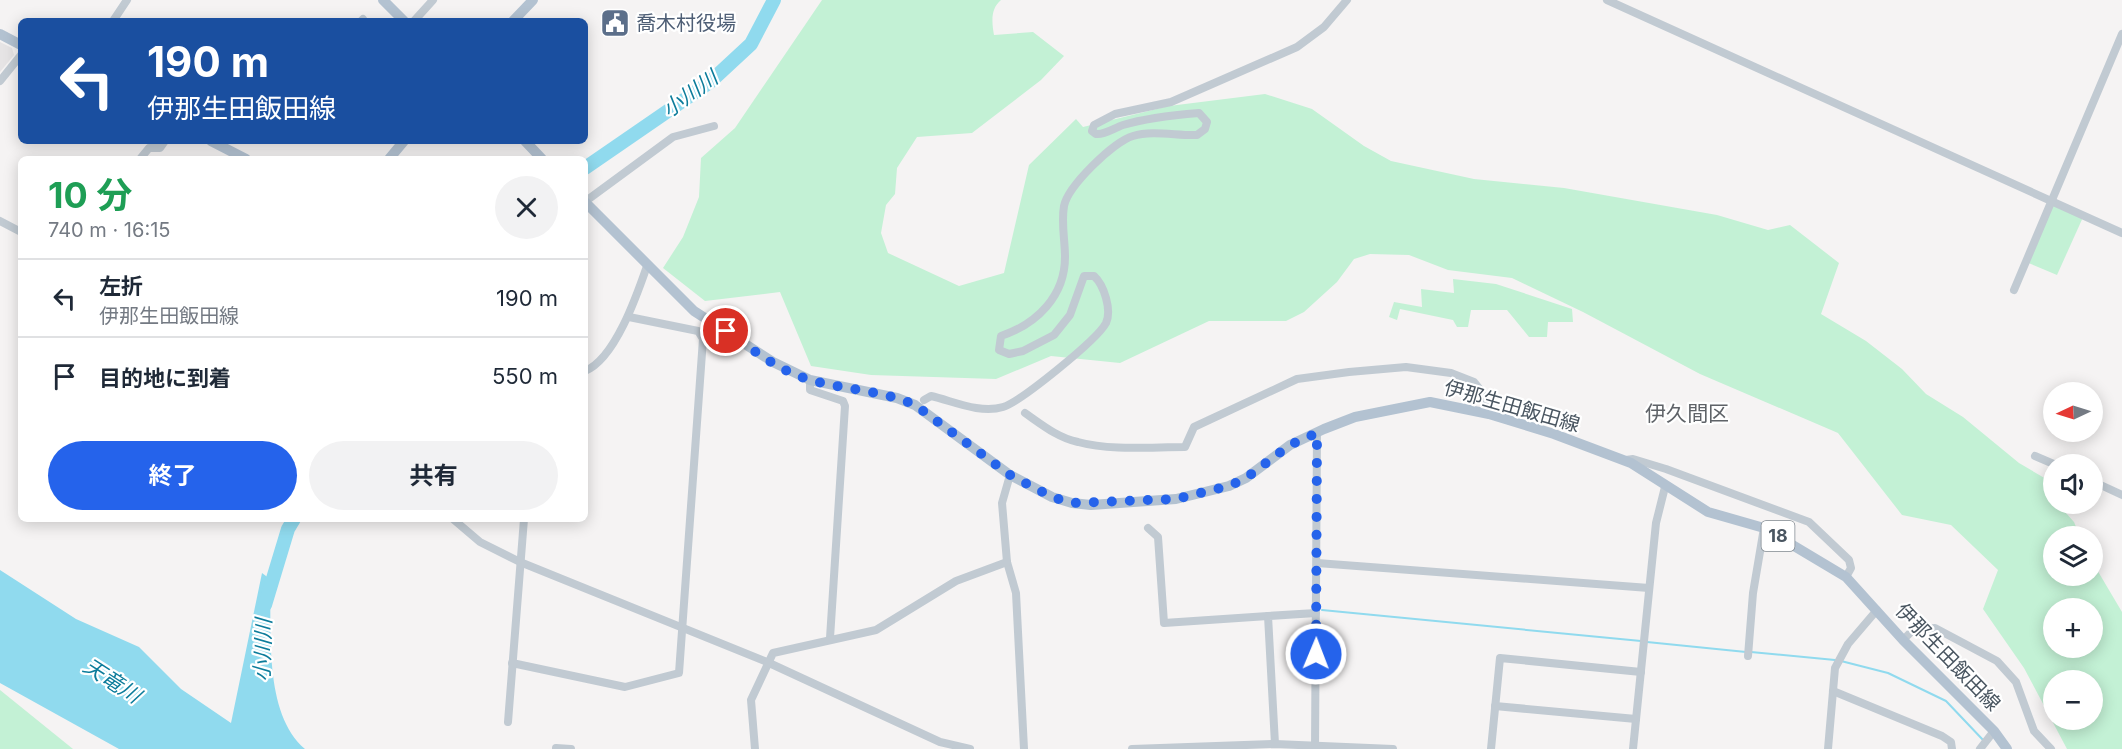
<!DOCTYPE html>
<html lang="ja">
<head>
<meta charset="utf-8">
<style>
  body { margin:0; font-family:Inter,"Noto Sans JP",sans-serif; background:#f2f2f3; color:#1f2937; height:100vh; display:flex; flex-direction:column; font-size:22px; white-space:nowrap }
  * { box-sizing:border-box; margin:0 }
  p { font-size:20px; color:#747a83 }
  .icon { flex:none; width:33px; height:33px; fill:none; stroke:currentColor; stroke-width:2; stroke-linecap:round; stroke-linejoin:round }
  .map { position:relative; flex:1; overflow:hidden }
  .drawer { position:absolute; left:18px; top:156px; width:570px; height:366px; display:flex; flex-direction:column; background:#fff; border-radius:9px; box-shadow:0 3px 15px #0003 }
  .drawer>* { flex:none }
  .banner { position:absolute; left:18px; top:18px; width:570px; height:126px; border-radius:9px; box-shadow:0 3px 15px #0003; background:#1a4fa0; color:#fff; overflow:hidden }
  .needle { width:39px; rotate:266deg }
  .controls { position:absolute; left:2043px; top:382px; display:grid; gap:12px }
  .controls a { display:grid; place-items:center; width:60px; height:60px; border-radius:50%; background:#fff; box-shadow:0 3px 15px #0003; font-size:30px }
  .pin { position:absolute; display:grid; place-items:center; width:51px; height:51px; color:#fff; margin:-26px; border:3px solid #fff; border-radius:50%; box-shadow:0 2px 6px #0007 }
  .me { position:absolute; width:66px; margin:-33px; rotate:1deg; stroke-linejoin:round; filter:drop-shadow(0 0 4px #0008) }
  .turn { display:flex; align-items:center; gap:21px; height:126px; padding:0 30px; font-size:27px }
  .turn .icon { width:78px; height:78px; stroke-width:2.5 }
  .turn b { display:block; font-size:42px; line-height:51px }
  .round { display:grid; place-items:center; flex:none; width:63px; height:63px; border-radius:32px; background:#f2f2f3 }
  .summary { display:flex; align-items:center; justify-content:space-between; height:102px; padding:0 30px }
  h1 { font-size:36px; font-weight:700; line-height:45px; color:#1e9e55 }
  .primary-button { display:flex; gap:12px; margin-top:auto; padding:12px 30px }
  .primary-button a { flex:1; height:69px; border-radius:36px; background:#2563eb; color:#fff; font-size:24px; font-weight:700; line-height:69px; text-align:center }
  .primary-button a+a { background:#f2f2f3; color:#1f2937 }
  ul { padding:0; list-style:none }
  li { display:flex; align-items:center; gap:18px; height:78px; padding:0 30px; border-top:2px solid #e0e1e3 }
  li div { flex:1 }
  li b { display:block; font-size:22px }
  li em { font-style:normal }
  .map>svg:first-child { display:block }
  .education { fill:#e6e4e5 }
  .green { fill:#c3f1d5; fill-rule:evenodd }
  .water { fill:#90daee }
  .lines { fill:none; stroke-linecap:round; stroke-linejoin:round }
  .stream { stroke:#90daee; stroke-width:2 }
  .river { stroke:#90daee; stroke-width:14 }
  .minor { stroke:#c1cad2; stroke-width:8 }
  .major { stroke:#b3c2d1; stroke-width:10 }
  .route { stroke:#2563eb; stroke-width:10; stroke-dasharray:0 18 }
  .labels { text-anchor:middle; stroke-width:4.5; stroke-linejoin:round; paint-order:stroke }
  .shield { fill:#fff; stroke:#808990; stroke-width:1.5 }
  .shield-label { font-size:18px; font-weight:bold; fill:#4a5661 }
  .service-label { font-size:20px; fill:#4e5e75; stroke:#fff; text-anchor:start }
  .street-label { font-size:20px; fill:#4a5661; stroke:#fff }
  .water-label { font-size:21px; font-style:italic; fill:#0c7c9b; stroke:#fff }
  .neighbourhood-label { font-size:21px; fill:#5f6368; stroke:#fff }
</style>
</head>
<body>
<div class="map">
<svg width="2122" height="749" viewBox="0 0 2122 749">
  <rect width="100%" height="100%" fill="#f5f3f3"/>
  <path class="education" d="M0,42L12,48L14,55L0,72Z"/>
  <g class="green">
    <path d="M822,0H1001C990,9 992,23 994,35L1033,32L1064,56L1041,80L972,133L917,137L897,168L895,194L886,205L881,233L888,253L959,286L1004,273L1029,165L1076,119L1083,127L1169,106L1265,94L1312,109L1364,146L1391,161L1474,179L1564,188L1717,215L1768,230L1790,225L1839,263L1821,314L1866,341L1902,369L1926,394L1963,417L2019,463L2053,483L2054,504H2058L2074,522L2080,537H2054V576H2092L2093,563L2122,612V749H2067L2024,668L1983,609L1998,570L1951,525L1902,515L1838,433L1700,374L1583,312L1512,278L1448,270L1409,255L1370,254L1354,259L1337,282L1304,312L1286,321H1209L1120,363L1051,356L996,379L871,375L811,366L780,292L705,301L663,268L683,237L699,197L701,158L735,128ZM2054,609H2092V648H2054ZM2054,681H2092V720H2054Z"/>
    <path d="M2051,201L2084,215L2057,275L2026,262Z"/>
    <path d="M1453,279L1496,284L1572,309L1573,322H1548L1547,337H1529L1507,310H1471L1468,327H1457L1453,320L1400,309L1397,320L1389,317L1394,302L1422,307L1421,289L1454,293Z"/>
    <path d="M0,690L73,749H0Z"/>
  </g>
  <path class="water" d="M0,570L76,619L139,647L181,689L231,723L262,573L270,579C272,630 263,713 305,749H119L0,683Z"/>
  <g class="lines">
    <g class="stream">
      <path d="M1322,610L1641,641"/>
      <path d="M1647,642L1746,652"/>
      <path d="M1751,652L1835,660"/>
      <path d="M1841,661L1888,673L1946,701L1984,741"/>
    </g>
    <g class="river">
      <path d="M585,168L710,82L751,44L774,0"/>
      <path d="M265,605L288,529L294,519"/>
    </g>
    <g class="minor">
      <path d="M1607,0L2122,233"/>
      <path d="M113,21L127,0"/>
      <path d="M361,21L363,19"/>
      <path d="M414,21L433,0"/>
      <path d="M0,81L21,55"/>
      <path d="M140,159L149,148H160L165,141"/>
      <path d="M590,198L673,137L714,126"/>
      <path d="M0,221L21,232"/>
      <path d="M2014,290L2122,34"/>
      <path d="M585,371C615,359 637,295 647,266"/>
      <path d="M810,380V390L843,401L845,406L830,638"/>
      <path d="M924,400L931,396C953,401 980,414 1003,407C1020,402 1097,340 1106,323C1112,310 1104,285 1094,276H1084L1070,315L1054,335L1023,351L1009,354L999,350L1001,336C1037,324 1065,296 1065,257C1065,240 1061,223 1064,206C1068,186 1113,142 1133,136C1152,130 1178,136 1197,135L1205,129L1207,122L1199,113C1174,115 1146,118 1123,125C1114,128 1105,135 1096,134L1092,131L1094,125L1115,114L1171,102L1297,47L1324,27L1347,0"/>
      <path d="M1025,413C1041,424 1058,438 1078,442C1111,451 1150,447 1185,447L1194,427L1297,379L1349,372L1406,367L1451,373L1474,382L1482,392L1489,414"/>
      <path d="M2035,456L2056,465"/>
      <path d="M1626,460L1633,459L1666,469L1809,522L1849,560L1851,568L1846,577"/>
      <path d="M1010,475L1002,503L1007,562L1016,593L1024,749"/>
      <path d="M2092,481L2122,495"/>
      <path d="M453,519L480,542L520,562L767,662L940,742L970,749"/>
      <path d="M1148,528L1158,537L1164,623L1268,616"/>
      <path d="M1317,563L1649,588"/>
      <path d="M1903,640L1912,631L1935,628L1997,661L2016,682L2034,731L2051,749"/>
      <path d="M1748,656L1753,593L1764,528"/>
      <path d="M512,663L625,687L679,673L703,339L698,331L629,317"/>
      <path d="M1833,691L1942,736L1951,742L1952,749"/>
      <path d="M1495,706L1636,719"/>
      <path d="M508,722L524,519"/>
      <path d="M1275,744L1268,616L1316,613"/>
      <path d="M556,748L571,749"/>
      <path d="M755,749L751,700L773,653L876,630L956,581L1007,562"/>
      <path d="M1132,749L1275,744L1393,749"/>
      <path d="M1315,749L1317,433"/>
      <path d="M1491,749L1500,658L1641,672"/>
      <path d="M1633,749L1656,523L1665,487"/>
      <path d="M1828,749L1835,668L1848,644L1877,610"/>
      <path d="M1980,749L1994,731"/>
    </g>
    <g class="major">
      <path d="M383,0L404,21"/>
      <path d="M513,21L533,0"/>
      <path d="M0,34L21,45"/>
      <path d="M211,141L246,159"/>
      <path d="M525,141L542,159"/>
      <path d="M389,159L404,141"/>
      <path d="M585,202L694,311L773,362L810,380L897,398L915,405L1010,475L1052,497L1072,503L1091,505L1176,499L1229,486L1246,478L1290,445L1324,429L1355,417L1430,402L1489,414L1554,434L1631,463L1708,512L1764,528L1846,577L1903,640L1994,731L2007,749"/>
    </g>
  </g>
  <g class="lines">
    <path class="route" d="M726,331C752,349 780,372 811,380C845,390 882,390 915,405L1010,475L1052,497L1072,503L1176,499L1229,486L1246,478L1290,445L1317,433L1316,654"/>
  </g>
  <defs>
    <g id="civic-square" transform="scale(1.5)"><rect x="-9" y="-9" width="18" height="18" rx="4" fill="#5c6f8a" stroke="#fff"/><path d="M-.6-6.5H3V-4.5H.6V-3L4-1V1h2V6H-6V1h2V-1L-.6-3ZM-1.2 2.5V6h2.4V2.5Z" fill="#fff"/></g>
  </defs>
  <g fill-rule="evenodd">
    <use href="#civic-square" x="615" y="23"/>
  </g>
  <g class="labels">
    <rect class="shield" x="1761.5" y="521" width="33" height="30" rx="4.5"/>
    <g class="shield-label">
      <text x="1778" y="542">18</text>
    </g>
    <g class="service-label">
      <text x="636" y="30">喬木村役場</text>
    </g>
    <g class="street-label">
      <text transform="translate(1512 406) rotate(16)" y="7">伊那生田飯田線</text>
      <text transform="translate(1948 657) rotate(46)" y="7">伊那生田飯田線</text>
    </g>
    <g class="water-label">
      <text transform="translate(690 94) rotate(-36)" y="7">小川川</text>
      <text transform="translate(263 650) rotate(-88)" y="7">小川川</text>
      <text transform="translate(112 681) rotate(33)" y="7">天竜川</text>
    </g>
    <g class="neighbourhood-label">
      <text x="1687" y="421">伊久間区</text>
    </g>
  </g>
</svg>
<div class="controls">
<a><svg class="needle" viewBox="-14 -14 28 28"><path d="M0-13l5 13h-10z" fill="#e53935"/><path d="M0 13l5-13h-10z" fill="#747a83"/></svg></a>
<a><svg class="icon" aria-label="sound" viewBox="0 0 24 24"><path d="M4 9h4l5-4v14l-5-4H4zM17 9q2 3 0 6"/></svg></a>
<a><svg class="icon" aria-label="layers" viewBox="0 0 24 24"><path d="M12 4l9 5-9 5-9-5zM3 14l9 5 9-5"/></svg></a>
<a>+</a>
<a>−</a>
</div>
<div class="pin" style="left:726px;top:331px;background:#d93025"><svg class="icon" aria-label="arrive" viewBox="0 0 24 24"><path d="M6 21V4h12l-3 4 3 4H6"/></svg></div>
<svg class="me" style="left:1316px;top:654px" viewBox="-20 -20 40 40"><circle r="17" fill="#2563eb" stroke="#fff" stroke-width="3"/><path d="M0-11L8 9 0 5-8 9z" fill="#fff"/></svg>
<div class="banner">
<div class="turn"><svg class="icon" aria-label="left" viewBox="0 0 24 24"><path d="M17 20v-9H6M10 6l-5 5 5 5"/></svg><div><b>190 m</b>伊那生田飯田線</div></div>
</div>
<section class="drawer">
<div class="summary"><div><h1>10 分</h1><p>740 m · 16:15</p></div><a class="round"><svg class="icon" aria-label="close" viewBox="0 0 24 24"><path d="M6 6l12 12M18 6L6 18"/></svg></a></div>
<ul>
<li><svg class="icon" aria-label="left" viewBox="0 0 24 24"><path d="M17 20v-9H6M10 6l-5 5 5 5"/></svg><div><b>左折</b><p>伊那生田飯田線</p></div><em>190 m</em></li>
<li><svg class="icon" aria-label="arrive" viewBox="0 0 24 24"><path d="M6 21V4h12l-3 4 3 4H6"/></svg><div><b>目的地に到着</b></div><em>550 m</em></li>
</ul>
<div class="primary-button"><a>終了</a><a>共有</a></div>
</section>
</div>
</body>
</html>
